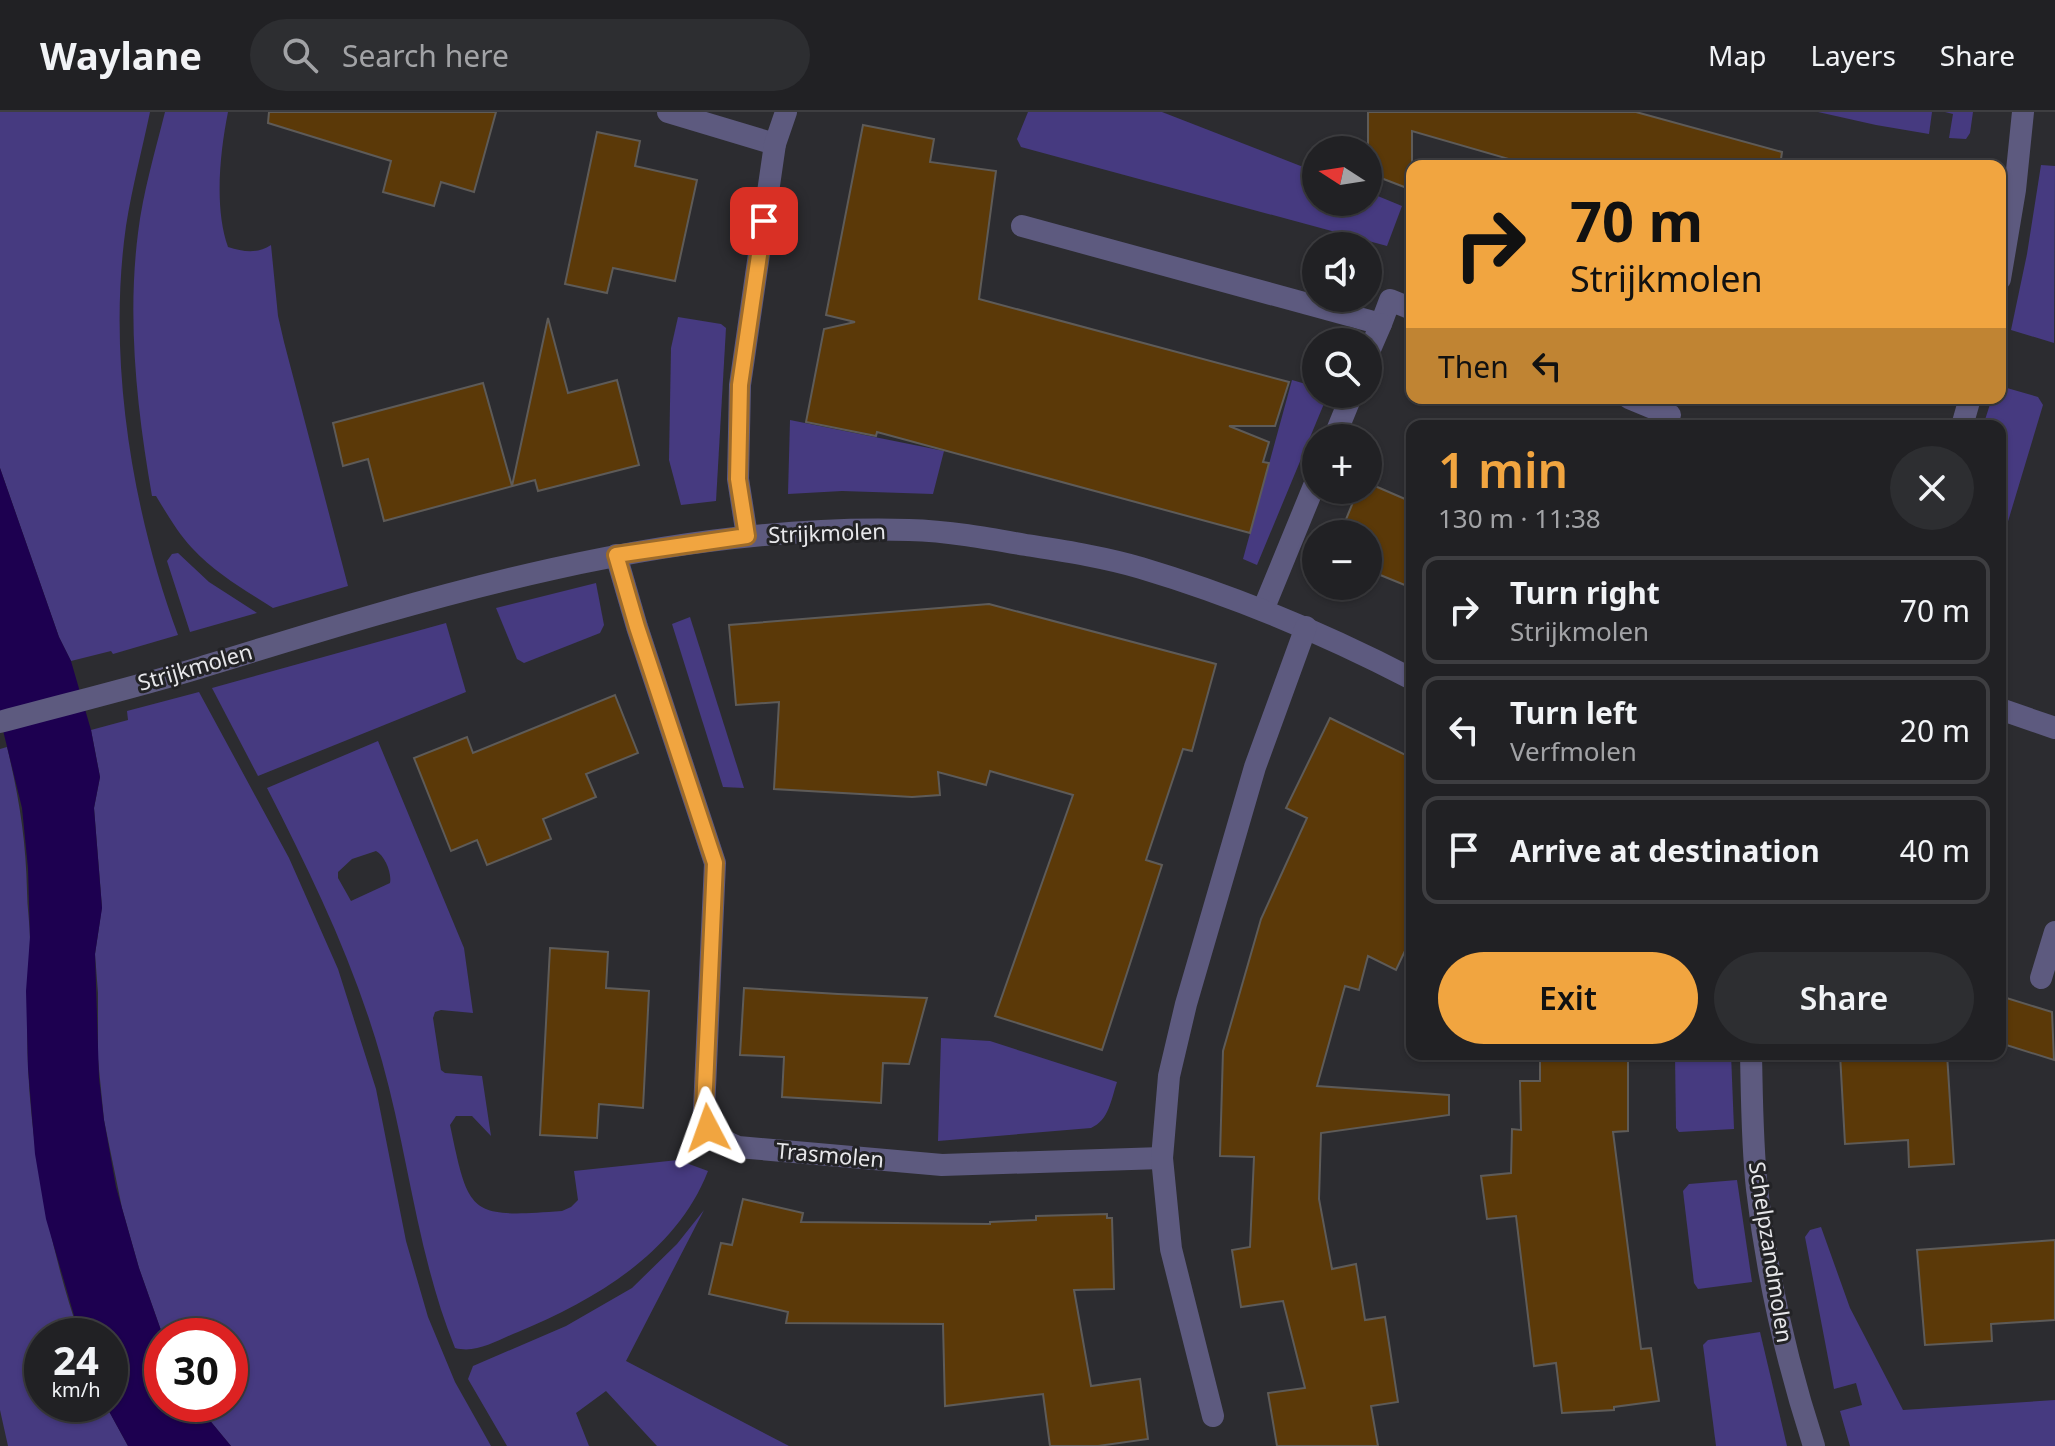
<!DOCTYPE html>
<html lang="en">
<head>
<meta charset="utf-8">
<style>
  body { margin:0; font-family:"Noto Sans",sans-serif; background:#2d2e31; color:#f1f3f6; height:100vh; display:flex; flex-direction:column; font-size:30px; white-space:nowrap }
  * { box-sizing:border-box; margin:0 }
  p { font-size:26px; color:#a2a3a6 }
  .icon { flex:none; width:44px; height:44px; fill:none; stroke:currentColor; stroke-width:2; stroke-linecap:round; stroke-linejoin:round }
  .map { position:relative; flex:1; overflow:hidden }
  .side { position:absolute; left:1406px; top:308px; width:600px; height:640px; display:flex; flex-direction:column; background:#212124; border-radius:16px; box-shadow:0 2px 6px #0004,0 0 0 2px #3e3e41 }
  .side>* { flex:none }
  .hud { position:absolute; left:1406px; top:48px; width:600px; height:244px; border-radius:16px; box-shadow:0 2px 6px #0004,0 0 0 2px #3e3e41; background:#f1a540; color:#111; overflow:hidden }
  .needle { width:52px; rotate:282deg }
  .buttons { position:absolute; left:1302px; top:24px; display:grid; gap:16px }
  .buttons a { display:grid; place-items:center; width:80px; height:80px; border-radius:50%; background:#212124; box-shadow:0 2px 6px #0004,0 0 0 2px #3e3e41; font-size:40px }
  .speed { position:absolute; left:24px; top:1206px; display:flex; gap:16px; font-size:40px; font-weight:700; text-align:center }
  .speed>* { display:grid; place-content:center; width:104px; height:104px; border-radius:50%; background:#212124; box-shadow:0 2px 6px #0004,0 0 0 2px #3e3e41; line-height:1 }
  .speed small { font-size:20px; font-weight:400 }
  .speed .limit { border:12px solid #d22; background:#fff; color:#111 }
  .pin { position:absolute; display:grid; place-items:center; width:68px; height:68px; color:#fff; margin:-34px; border-radius:16px; box-shadow:0 4px 12px #0006 }
  .me { position:absolute; width:88px; margin:-44px; rotate:356deg; stroke-linejoin:round; filter:drop-shadow(0 0 6px #0008) }
  .turn { display:flex; align-items:center; gap:28px; height:168px; padding:0 32px; font-size:36px }
  .turn .icon { width:104px; height:104px; stroke-width:2.5 }
  .turn b { display:block; font-size:56px; line-height:68px }
  .then { display:flex; align-items:center; height:76px; padding:0 32px; background:#0003; gap:16px; font-size:30px }
  .round { display:grid; place-items:center; flex:none; width:84px; height:84px; border-radius:42px; background:#2d2e31 }
  .overview { display:flex; align-items:center; justify-content:space-between; height:136px; padding:0 32px }
  h1 { font-size:48px; font-weight:600; line-height:60px; color:#f1a540 }
  .action { display:flex; gap:16px; margin-top:auto; padding:16px 32px }
  .action a { flex:1; height:92px; border-radius:48px; background:#f1a540; color:#111; font-size:32px; font-weight:600; line-height:92px; text-align:center }
  .action a+a { background:#2d2e31; color:#f1f3f6 }
  ul { padding:0; list-style:none }
  li { display:flex; align-items:center; gap:24px; height:108px; margin:0 16px 12px; padding:0 16px; border:4px solid #3e3e41; border-radius:16px }
  li div { flex:1 }
  li b { display:block; font-size:30px }
  li em { font-style:normal }
  header { display:flex; align-items:center; gap:48px; box-sizing:border-box; height:112px; padding:0 40px; background:#212124; border-bottom:2px solid #3e3e41 }
  header strong { font-size:38px }
  nav { display:flex; gap:44px; margin-inline-start:auto; font-size:28px }
  .search { width:560px; height:72px; background:#2d2e31; display:flex; align-items:center; gap:20px; box-sizing:border-box; padding:0 28px; border-radius:44px; color:#a2a3a6; font-size:30px }
  .map>svg:first-child { display:block }
  .green { fill:#463a80; fill-rule:evenodd }
  .water { fill:#1d0050 }
  .building { fill:#5b3908; stroke:#5e5b58; stroke-width:2 }
  .lines { fill:none; stroke-linecap:round; stroke-linejoin:round }
  .service { stroke:#5d5a7f; stroke-width:22 }
  .minor { stroke:#5d5a7f; stroke-width:22 }
  .route-casing { stroke:#9d6b2a; stroke-width:20 }
  .route { stroke:#f1a540; stroke-width:14 }
  .labels { text-anchor:middle; stroke-width:6; stroke-linejoin:round; paint-order:stroke }
  .street-label { font-size:22px; fill:#e7e7ea; stroke:#232326 }
</style>
</head>
<body>
<header>
<strong>Waylane</strong>
<div class="search"><svg class="icon" aria-label="search" viewBox="0 0 24 24"><circle cx="10" cy="10" r="6"/><path d="M15 15l6 6"/></svg>Search here</div>
<nav><a>Map</a><a>Layers</a><a>Share</a></nav>
</header>
<div class="map">
<svg width="2055" height="1334" viewBox="0 0 2055 1334">
  <rect width="100%" height="100%" fill="#2c2c30"/>
  <g class="green">
    <path d="M0,0H150C142,38 132,76 126,114C107,247 132,399 178,523L113,542L111,539L71,549L59,525L0,356Z"/>
    <path d="M165,0H228C220,40 214,96 228,135C244,140 257,142 271,133L278,204L284,230L348,474L273,496C245,478 216,462 192,436C178,421 167,402 156,384H152C137,298 127,208 138,121C143,80 155,40 165,0Z"/>
    <path d="M1028,0H1162L1316,60V90H1368V80L1402,94L1387,134L1021,35L1017,27Z"/>
    <path d="M1818,0H1932L1929,22L1876,13Z"/>
    <path d="M1945,0H1973L1970,21L1966,27L1949,26L1953,2Z"/>
    <path d="M2041,53L2055,54L2054,231L2011,218L2027,142Z"/>
    <path d="M678,205L721,212L726,216L716,389L681,393L669,348L671,236Z"/>
    <path d="M1292,268L1316,275V282H1328L1257,453L1243,447Z"/>
    <path d="M2000,274L2038,285L2043,293L2000,436V314H1983L1992,286H2000Z"/>
    <path d="M790,308L944,339L933,382L842,379L788,382Z"/>
    <path d="M178,441L209,470L257,501L190,520L167,449L172,442Z"/>
    <path d="M596,471L604,513L600,521L524,551L517,547L496,496Z"/>
    <path d="M690,505L744,676L723,675L672,512Z"/>
    <path d="M446,511L466,580L258,664L212,576Z"/>
    <path d="M199,580L289,746L338,857L376,977L406,1129L428,1205L455,1270L491,1334H231L207,1305L201,1292H230V1224H163L139,1156L122,1096L104,1008L98,947V881L95,842L102,795L94,696L100,665L91,618L128,608L127,599Z"/>
    <path d="M378,629L464,836L473,901L441,898L435,900L433,906L441,958L445,961L482,964L491,1024L472,1004H456L450,1013C469,1103 469,1106 562,1099L571,1095L578,1088L574,1059L678,1048L708,1059C676,1141 595,1188 518,1220C497,1228 477,1242 455,1236C417,1142 409,1045 382,949C354,850 313,766 267,676ZM376,739C385,744 392,761 390,771L351,789L338,766V760L352,747Z"/>
    <path d="M7,635C19,685 26,728 27,779C27,795 30,812 30,828C29,871 26,913 28,956C32,1043 51,1142 80,1224H42V1292H105L128,1334H8L0,1298V637Z"/>
    <path d="M941,926L990,929L1117,970C1111,988 1109,1008 1091,1016L938,1029Z"/>
    <path d="M1675,942H1731L1734,1017L1679,1020L1676,1016Z"/>
    <path d="M1737,1068L1752,1170L1698,1177L1694,1171L1683,1079L1689,1072Z"/>
    <path d="M704,1098L626,1249L789,1334H657L606,1279L576,1301L589,1334H507L468,1267L473,1254L566,1214L632,1176L677,1132Z"/>
    <path d="M1821,1115L1850,1196L1903,1298L2055,1288V1334H1850L1840,1299L1862,1293L1856,1271L1834,1277L1805,1125L1810,1118Z"/>
    <path d="M1760,1220L1787,1334H1716L1703,1233L1708,1228Z"/>
  </g>
  <path class="water" d="M0,356L59,525L71,549L91,618L100,665L94,696L102,796L95,842L99,966L104,1008L116,1075L139,1156L163,1224L162,1292H201L207,1305L231,1334H128L105,1292H110V1224H80L46,1107L35,1042L28,956L26,879L30,825L28,756L22,696L0,606Z"/>
  <g class="building">
    <path d="M269,0H496L474,80L441,70L434,94L383,80L391,49L268,11Z"/>
    <path d="M1368,0H1636L1782,40L1780,54H1533L1412,19V78L1368,61Z"/>
    <path d="M863,13L934,27L930,50L996,59L979,187L1289,270L1275,314H1229L1269,330L1263,350L1269,351L1250,421L877,320L876,324L806,310L824,217L855,210L826,203Z"/>
    <path d="M597,20L640,29L635,54L697,68L675,169L613,156L607,181L565,172Z"/>
    <path d="M548,206L568,281L617,268L639,353L538,379L535,368L384,409L368,347L343,354L333,311L483,271L512,374Z"/>
    <path d="M1368,371L1412,390V476L1368,458V422H1340L1358,378H1368Z"/>
    <path d="M989,492L1216,552L1192,639L1183,637L1146,748L1162,753L1102,938L995,904L1073,683L990,659L986,673L938,660L940,683L912,685L774,677L779,590L736,593L729,513Z"/>
    <path d="M615,583L638,641L586,662L596,685L543,707L551,727L487,753L477,728L451,739L414,646L467,625L473,641Z"/>
    <path d="M1330,606L1412,646V824L1396,858L1368,844L1359,878L1345,874L1317,974L1449,983V1003L1321,1021L1319,1087L1332,1157L1356,1152L1365,1208L1385,1205L1398,1290L1371,1294L1378,1334H1277L1268,1281L1305,1276L1283,1189L1241,1195L1232,1138L1250,1135L1254,1045L1220,1044L1223,939L1261,807L1307,706L1286,696Z"/>
    <path d="M550,836L608,840L606,876L649,879L643,996L599,992L597,1026L540,1023Z"/>
    <path d="M744,876L838,882L927,886L909,952L883,951L881,991L832,988L782,985L784,945L740,943Z"/>
    <path d="M2000,884L2052,900L2054,948L2000,931Z"/>
    <path d="M1540,942H1628V1019L1613,1020L1641,1237L1651,1236L1659,1289L1614,1295V1298L1562,1301L1556,1251L1534,1254L1516,1104L1487,1107L1481,1064L1511,1061L1512,1017L1521,1018L1520,969H1540Z"/>
    <path d="M1840,942H1947L1954,1052L1909,1055L1908,1028L1845,1032Z"/>
    <path d="M743,1087L803,1101L801,1110L990,1112V1110L1036,1108V1104L1107,1102V1106H1112L1114,1177L1074,1178L1091,1274L1140,1267L1148,1327L1098,1334H1050L1043,1282L945,1294L943,1212L786,1211L788,1200L709,1182L721,1131L732,1133Z"/>
    <path d="M2055,1128V1208L1991,1212L1992,1229L1925,1233L1917,1138Z"/>
  </g>
  <g class="lines">
    <g class="service">
      <path d="M1022,114L1381,212L1390,188L1412,197"/>
      <path d="M1368,242L1381,212"/>
      <path d="M1629,286L1670,303"/>
      <path d="M1334,326L1352,282"/>
      <path d="M1263,498L1316,369"/>
      <path d="M2041,866L2055,820"/>
    </g>
    <g class="minor">
      <path d="M668,0L775,32"/>
      <path d="M2000,167L2015,78L2023,0"/>
      <path d="M1962,314L1970,286"/>
      <path d="M747,424L738,367L740,273L775,32L786,0"/>
      <path d="M616,443L637,515L715,751L704,998C709,1020 718,1027 738,1035L942,1053L1162,1046"/>
      <path d="M2000,597L2055,616"/>
      <path d="M0,610C66,592 133,576 199,556C429,485 666,411 909,418C948,419 987,426 1026,433C1064,439 1104,445 1141,456C1235,484 1325,522 1412,567"/>
      <path d="M1751,942C1752,987 1752,1032 1757,1077C1767,1164 1787,1251 1814,1334"/>
      <path d="M1213,1304L1171,1137L1162,1046L1169,964L1186,892L1255,655L1306,515"/>
    </g>
  </g>
  <g class="lines">
    <g class="route-casing">
      <path id="route" d="M708,1016L704,998L715,751L637,515L616,443L747,424L738,367L740,273L764,109"/>
    </g>
    <use href="#route" class="route"/>
  </g>
  <g class="labels">
    <g class="street-label">
      <text transform="translate(827 421) rotate(-2)" y="8">Strijkmolen</text>
      <text transform="translate(195 555) rotate(-16)" y="8">Strijkmolen</text>
      <text transform="translate(830 1043) rotate(5)" y="8">Trasmolen</text>
      <text transform="translate(1771 1140) rotate(81)" y="8">Schelpzandmolen</text>
    </g>
  </g>
</svg>
<div class="buttons">
<a><svg class="needle" viewBox="-14 -14 28 28"><path d="M0-13l5 13h-10z" fill="#e53935"/><path d="M0 13l5-13h-10z" fill="#a2a3a6"/></svg></a>
<a><svg class="icon" aria-label="sound" viewBox="0 0 24 24"><path d="M4 9h4l5-4v14l-5-4H4zM17 9q2 3 0 6"/></svg></a>
<a><svg class="icon" aria-label="search" viewBox="0 0 24 24"><circle cx="10" cy="10" r="6"/><path d="M15 15l6 6"/></svg></a>
<a>+</a>
<a>−</a>
</div>
<div class="speed"><div>24<small>km/h</small></div><div class="limit">30</div></div>
<div class="pin" style="left:764px;top:109px;background:#d93025"><svg class="icon" aria-label="arrive" viewBox="0 0 24 24"><path d="M6 21V4h12l-3 4 3 4H6"/></svg></div>
<svg class="me" style="left:708px;top:1016px" viewBox="-20 -20 40 40"><path d="M0-17L14 15 0 8-14 15z" fill="#f1a540" stroke="#fff" stroke-width="4"/></svg>
<div class="hud">
<div class="turn"><svg class="icon" aria-label="right" viewBox="0 0 24 24"><path d="M7 20v-9h11M14 6l5 5-5 5"/></svg><div><b>70 m</b>Strijkmolen</div></div>
<div class="then">Then<svg class="icon" aria-label="left" viewBox="0 0 24 24"><path d="M17 20v-9H6M10 6l-5 5 5 5"/></svg></div>
</div>
<section class="side">
<div class="overview"><div><h1>1 min</h1><p>130 m · 11:38</p></div><a class="round"><svg class="icon" aria-label="close" viewBox="0 0 24 24"><path d="M6 6l12 12M18 6L6 18"/></svg></a></div>
<ul>
<li><svg class="icon" aria-label="right" viewBox="0 0 24 24"><path d="M7 20v-9h11M14 6l5 5-5 5"/></svg><div><b>Turn right</b><p>Strijkmolen</p></div><em>70 m</em></li>
<li><svg class="icon" aria-label="left" viewBox="0 0 24 24"><path d="M17 20v-9H6M10 6l-5 5 5 5"/></svg><div><b>Turn left</b><p>Verfmolen</p></div><em>20 m</em></li>
<li><svg class="icon" aria-label="arrive" viewBox="0 0 24 24"><path d="M6 21V4h12l-3 4 3 4H6"/></svg><div><b>Arrive at destination</b></div><em>40 m</em></li>
</ul>
<div class="action"><a>Exit</a><a>Share</a></div>
</section>
</div>
</body>
</html>
